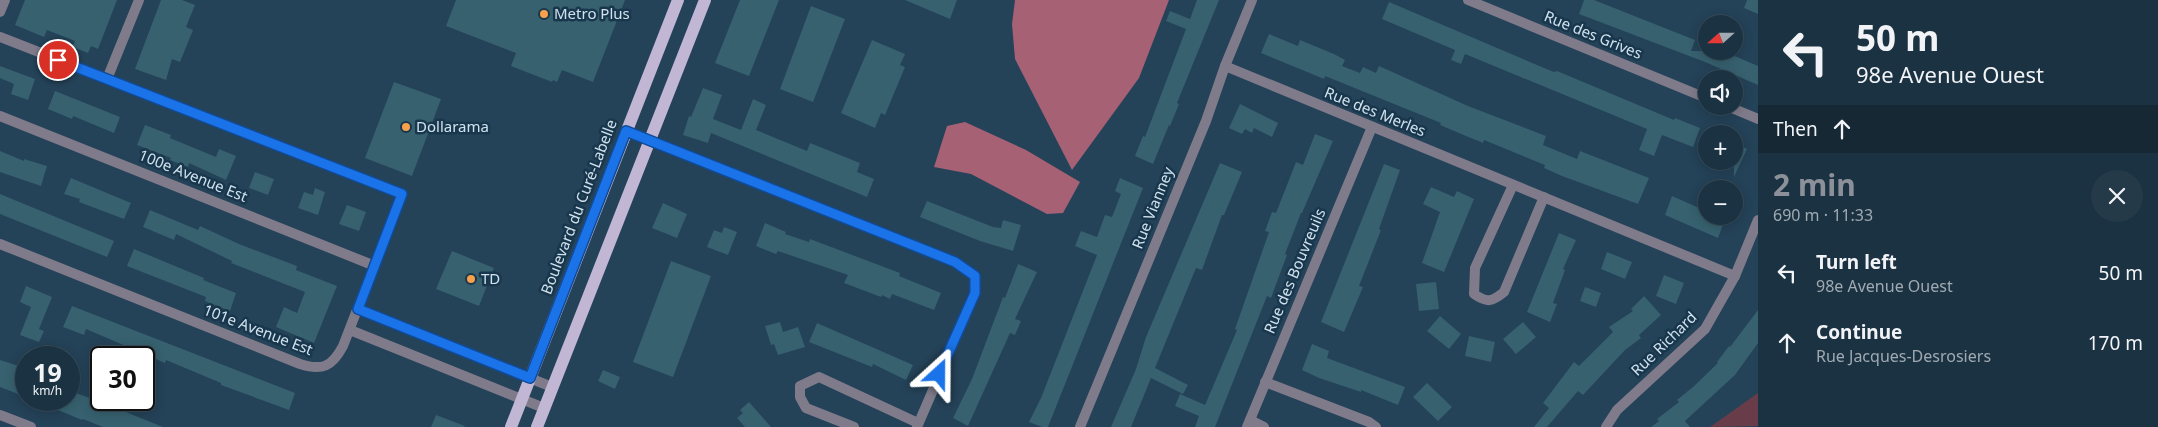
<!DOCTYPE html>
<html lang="en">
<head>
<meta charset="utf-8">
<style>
  body { margin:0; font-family:"Noto Sans",sans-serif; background:#243a49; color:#f1f3f6; height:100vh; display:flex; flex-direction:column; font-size:19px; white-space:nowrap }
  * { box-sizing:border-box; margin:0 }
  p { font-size:16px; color:#a0aab2 }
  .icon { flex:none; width:28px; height:28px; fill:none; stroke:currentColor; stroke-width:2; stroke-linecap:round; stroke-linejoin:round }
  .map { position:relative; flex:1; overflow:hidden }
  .details { display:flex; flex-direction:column; background:#1b3242; width:400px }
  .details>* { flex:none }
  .hud { background:#1b3242; color:#f1f3f6; overflow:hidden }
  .needle { width:32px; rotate:249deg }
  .tools { position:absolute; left:1698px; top:15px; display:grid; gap:10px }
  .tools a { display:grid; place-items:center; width:45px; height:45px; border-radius:50%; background:#1b3242; box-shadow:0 2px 12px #0003,0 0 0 1px #394d5b; font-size:25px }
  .speed { position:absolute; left:15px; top:346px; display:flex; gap:10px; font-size:25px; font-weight:700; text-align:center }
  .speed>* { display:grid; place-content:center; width:65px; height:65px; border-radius:50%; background:#1b3242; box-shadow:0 2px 12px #0003,0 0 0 1px #394d5b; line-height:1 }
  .speed small { font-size:12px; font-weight:400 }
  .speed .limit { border:2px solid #111; border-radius:8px; background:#fff; color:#111 }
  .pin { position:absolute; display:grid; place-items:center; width:42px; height:42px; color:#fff; margin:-21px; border:2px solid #fff; border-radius:50%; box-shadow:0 1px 5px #0007 }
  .me { position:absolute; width:55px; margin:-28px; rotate:24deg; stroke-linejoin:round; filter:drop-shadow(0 0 4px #0008) }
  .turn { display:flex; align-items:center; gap:18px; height:105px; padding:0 15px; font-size:22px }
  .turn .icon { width:65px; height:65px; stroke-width:2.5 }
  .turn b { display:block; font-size:35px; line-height:42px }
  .then { display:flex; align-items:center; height:48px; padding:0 15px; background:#0003; gap:10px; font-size:19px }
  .round { display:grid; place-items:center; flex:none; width:52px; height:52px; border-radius:26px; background:#243a49 }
  .overview { display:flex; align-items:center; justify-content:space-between; height:85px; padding:0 15px }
  h1 { font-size:30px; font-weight:700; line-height:38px; color:#8c9099 }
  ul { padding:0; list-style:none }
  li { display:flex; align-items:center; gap:15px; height:70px; padding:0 15px }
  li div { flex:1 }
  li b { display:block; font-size:19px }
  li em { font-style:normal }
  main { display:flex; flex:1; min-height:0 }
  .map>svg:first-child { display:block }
  .green { fill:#683d49 }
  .forest { fill:#a66175 }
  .building { fill:#37616f }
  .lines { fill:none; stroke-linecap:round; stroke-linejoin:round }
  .minor { stroke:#807b8a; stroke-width:10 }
  .primary { stroke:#c1b6d4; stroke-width:12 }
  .route-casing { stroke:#114b97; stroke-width:12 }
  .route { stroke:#1a73e8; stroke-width:9 }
  .poi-dot { fill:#f8a04b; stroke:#19374c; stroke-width:2 }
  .labels { text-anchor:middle; stroke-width:5; stroke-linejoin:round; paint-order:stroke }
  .poi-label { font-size:15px; fill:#d1e2ef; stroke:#19374c; text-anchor:start }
  .street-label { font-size:15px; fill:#d1e2ef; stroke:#19374c }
</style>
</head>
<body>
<main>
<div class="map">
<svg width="1758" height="427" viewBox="0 0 1758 427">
  <rect width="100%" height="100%" fill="#244258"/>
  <path class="green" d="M1758,393V426L1710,427Z"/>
  <g class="forest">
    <path d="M1015,0H1169L1139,78L1072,170L1015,59L1012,24Z"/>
    <path d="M965,122L1026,150L1080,182L1063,213L1047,214L971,174L934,167L947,126Z"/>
  </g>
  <g class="building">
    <path d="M25,0H117L98,49L91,46L88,53L72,47L75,41L47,30L44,37L15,25Z"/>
    <path d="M161,0H182L195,5L186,27L193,30L180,62L172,59L166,80L135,69Z"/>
    <path d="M456,0H625L593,82L562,70L557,82L553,80L552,82L511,66L516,53L446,26Z"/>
    <path d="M740,0H779L749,76L715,63Z"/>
    <path d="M905,0H957L950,19Z"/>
    <path d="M1197,0H1219L1177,103L1179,104L1170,126L1169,125L1153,164L1135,156L1143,136L1145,137L1186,29L1166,21L1170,11L1190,19Z"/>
    <path d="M1584,0H1594L1695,40L1691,51H1723L1758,66V85L1705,62L1579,14Z"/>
    <path d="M1747,0H1758V14L1744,8Z"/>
    <path d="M1389,2L1537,65L1554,72L1557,71L1674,120L1675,118L1700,128L1693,147L1662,135L1654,156L1639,150L1647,129L1465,54L1461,64L1451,60L1455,50L1382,19Z"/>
    <path d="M811,6L845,19L813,102L780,89Z"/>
    <path d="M1269,34L1298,46L1300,40L1334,54L1345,60L1342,66L1360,73L1363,67L1376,73L1379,66L1468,106L1546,136L1543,145L1577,159L1580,151L1649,178L1638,204L1562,176L1544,168L1545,165L1484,140L1483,143L1466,136L1440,125L1441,123L1325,76L1324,79L1261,53Z"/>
    <path d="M872,40L905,54L900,65L905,67L885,115L881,113L875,128L841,113Z"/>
    <path d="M0,66L35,79L28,100L11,94L14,84L0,78Z"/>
    <path d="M394,82L441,99L412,176L365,158Z"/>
    <path d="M703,88L722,95L713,119L741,130L753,99L766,105L756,130L807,151L810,143L860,163L857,172L874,179L867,197L711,133L708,143L683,135L689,116L691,117Z"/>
    <path d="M55,91L120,117L114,133L73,116L72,119L48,109Z"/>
    <path d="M1240,104L1278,123L1272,137L1254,128L1252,133L1245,129L1242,134L1229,128Z"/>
    <path d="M145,125L171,135L170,138L216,157L219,149L236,156L226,180L189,163L188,167L170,160L171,158L137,145Z"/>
    <path d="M1315,134L1333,141L1302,213H1301L1285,254L1287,255L1271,298L1267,296L1215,427H1195L1199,416L1175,406L1180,394L1205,405L1237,330L1235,329L1269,232L1265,231L1272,212L1276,213L1296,162L1303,165Z"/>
    <path d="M1734,142L1747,149L1734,177Z"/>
    <path d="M0,151L24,161V159L47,166L41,186L0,172Z"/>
    <path d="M1220,163L1242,172L1224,215H1222L1202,270L1196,268L1155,368L1188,385L1183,394L1151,378L1131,427H1111L1136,369L1146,337Z"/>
    <path d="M1384,164L1400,170L1379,229L1381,230L1359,286L1363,287L1344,332L1321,322Z"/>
    <path d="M255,172L274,179L268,195L249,188Z"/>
    <path d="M71,178L131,203L124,219L79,202L80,199L64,194Z"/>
    <path d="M1120,178L1143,188L1048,427H1042L1029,422L1041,398L1097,255L1075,246L1081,231L1097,237L1105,215L1112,217L1121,194L1115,191Z"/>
    <path d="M1431,187L1454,197L1457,191L1474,199L1444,272L1422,263L1440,212L1423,204Z"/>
    <path d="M315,188L325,192L318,215L298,208L304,192L313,195Z"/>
    <path d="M0,194L114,241L107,257L0,214Z"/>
    <path d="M1672,196L1706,211V216H1726L1718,238L1665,215Z"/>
    <path d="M927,201L993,227L1001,228L1003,220L1021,225L1013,251L980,241L920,217Z"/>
    <path d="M663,203L687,214L677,238L652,228Z"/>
    <path d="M347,205L366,212L359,231L339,224Z"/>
    <path d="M150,210L198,230L200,226L239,244L297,266L296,270L337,286L314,343L276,327L284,307L297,313L305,292L231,263L232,261L176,234L174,240L143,227Z"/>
    <path d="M765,223L786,232L785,234L809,242L810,239L900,273L899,276L941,293L934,310L892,294L890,299L882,295L881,297L844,283L848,275L778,251L776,254L756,246Z"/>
    <path d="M724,227L737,232L728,255L707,247L714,230L722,233Z"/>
    <path d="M1559,233L1576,240L1563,269L1565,270L1553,303L1557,304L1550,322L1527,312Z"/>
    <path d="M134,249L204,278L203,280L236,293L230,311L205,301L206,297L127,266Z"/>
    <path d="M452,251L494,268L479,306L436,289Z"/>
    <path d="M1607,252L1632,262L1625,279L1601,269Z"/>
    <path d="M671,261L711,276L673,377L633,362Z"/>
    <path d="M1018,264L1037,272L1015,319L1021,321L1015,335L1010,333L968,426L953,418L972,379L1003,297L1005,298Z"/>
    <path d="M1664,275L1684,283L1676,304L1656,296Z"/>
    <path d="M1436,282L1439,309L1419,311L1416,284Z"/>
    <path d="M26,286L52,297L39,329L44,331L39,342L20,335L31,307L20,302Z"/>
    <path d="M1585,287L1601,293L1596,307L1580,301Z"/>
    <path d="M1644,296L1661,315L1639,335L1641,338L1625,350L1583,395L1578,391L1547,427H1534L1549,408L1543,403L1574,362L1579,366L1613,332L1609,327L1633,311L1631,309Z"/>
    <path d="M72,306L295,393L289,410L221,385V383L166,360L165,363L86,329L84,335L63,327Z"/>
    <path d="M1758,310V343L1735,375L1685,421L1690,427H1651L1659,421L1657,419L1679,402L1677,400L1693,387L1718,363L1717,362L1729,346L1730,347Z"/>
    <path d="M1440,316L1461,334L1449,349L1427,331Z"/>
    <path d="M780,322L783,332L798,327L805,347L778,355L774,344L771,345L765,326Z"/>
    <path d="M1523,322L1536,337L1516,354L1503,339Z"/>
    <path d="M817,323L913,365L906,380L873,364L872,367L809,342Z"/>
    <path d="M1469,336L1495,342L1491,362L1465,356Z"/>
    <path d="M1312,344L1329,351L1327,358L1405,387L1398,405L1361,390V392L1319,378L1302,370Z"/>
    <path d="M0,360L22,367L19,374L26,377V397L0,387Z"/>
    <path d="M603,370L620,377L615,389L598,381Z"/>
    <path d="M1427,383L1452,407L1438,421L1413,397Z"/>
    <path d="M73,392L101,402L163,427H103L83,419L82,420L34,400H70Z"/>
    <path d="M749,402L771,427H745L737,418L743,413L740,410Z"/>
    <path d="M436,415L465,426L464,427H431Z"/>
  </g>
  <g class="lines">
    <g class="minor">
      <path d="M1468,0L1706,98"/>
      <path d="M0,12L5,0"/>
      <path d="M0,37L402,194L343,346C332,367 322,371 300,364L0,244"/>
      <path d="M1225,66L1735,276"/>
      <path d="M107,79L139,0"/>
      <path d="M1727,106L1758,119"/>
      <path d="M0,116L375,266"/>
      <path d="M626,131L935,254L955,262L975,276V293L917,427"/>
      <path d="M1513,185L1475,268L1474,294C1487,303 1492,302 1504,292L1544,197"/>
      <path d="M358,309L552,387"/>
      <path d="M350,330L544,408"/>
      <path d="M1265,382L1369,422L1376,427"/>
      <path d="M0,415L31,427"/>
      <path d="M1250,420L1264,427"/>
      <path d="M854,427L806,408L800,397V386L819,377L918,423"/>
      <path d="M1080,427L1206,121L1225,66L1252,0"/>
      <path d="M1247,427L1372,127"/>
      <path d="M1606,427L1617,410L1705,329L1735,276L1758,220"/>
    </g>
    <g class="primary">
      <path d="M511,427L678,0"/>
      <path d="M537,427L705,0"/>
    </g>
  </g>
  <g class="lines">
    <g class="route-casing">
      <path id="route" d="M58,60L402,194L358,309L530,378L626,131L935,254L955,262L975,276V293L939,374"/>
    </g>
    <use href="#route" class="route"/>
  </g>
  <g class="poi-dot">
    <circle cx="544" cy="14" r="5"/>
    <circle cx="406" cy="127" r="5"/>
    <circle cx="471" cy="279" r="5"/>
  </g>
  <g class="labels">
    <g class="poi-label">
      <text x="554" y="19">Metro Plus</text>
      <text x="416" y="132">Dollarama</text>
      <text x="481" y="284">TD</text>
    </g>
    <g class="street-label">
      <text transform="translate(1593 35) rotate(22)" y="5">Rue des Grives</text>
      <text transform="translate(1375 112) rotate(22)" y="5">Rue des Merles</text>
      <text transform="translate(193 176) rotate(22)" y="5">100e Avenue Est</text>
      <text transform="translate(579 207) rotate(-69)" y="5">Boulevard du Curé-Labelle</text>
      <text transform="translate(1153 208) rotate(-68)" y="5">Rue Vianney</text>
      <text transform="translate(1295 271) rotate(-67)" y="5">Rue des Bouvreuils</text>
      <text transform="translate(258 330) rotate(21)" y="5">101e Avenue Est</text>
      <text transform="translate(1664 344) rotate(-44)" y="5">Rue Richard</text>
    </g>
  </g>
</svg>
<div class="tools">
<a><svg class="needle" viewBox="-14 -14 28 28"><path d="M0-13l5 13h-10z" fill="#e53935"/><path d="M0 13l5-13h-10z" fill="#a0aab2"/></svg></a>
<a><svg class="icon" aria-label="sound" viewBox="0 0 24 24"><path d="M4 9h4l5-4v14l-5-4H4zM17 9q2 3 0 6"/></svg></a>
<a>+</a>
<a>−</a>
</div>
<div class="speed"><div>19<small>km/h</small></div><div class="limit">30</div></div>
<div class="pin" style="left:58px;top:60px;background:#d93025"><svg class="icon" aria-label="arrive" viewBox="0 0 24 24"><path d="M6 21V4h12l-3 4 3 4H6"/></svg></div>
<svg class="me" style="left:939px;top:374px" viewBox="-20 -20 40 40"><path d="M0-17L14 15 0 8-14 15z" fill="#1a73e8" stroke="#fff" stroke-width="4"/></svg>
</div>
<section class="details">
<div class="hud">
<div class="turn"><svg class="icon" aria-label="left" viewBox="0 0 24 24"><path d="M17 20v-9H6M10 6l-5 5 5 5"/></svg><div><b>50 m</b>98e Avenue Ouest</div></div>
<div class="then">Then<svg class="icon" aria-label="ahead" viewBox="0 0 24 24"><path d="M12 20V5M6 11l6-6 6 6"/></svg></div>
</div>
<div class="overview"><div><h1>2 min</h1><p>690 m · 11:33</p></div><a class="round"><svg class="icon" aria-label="close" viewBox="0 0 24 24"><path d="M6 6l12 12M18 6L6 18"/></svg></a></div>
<ul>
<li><svg class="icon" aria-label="left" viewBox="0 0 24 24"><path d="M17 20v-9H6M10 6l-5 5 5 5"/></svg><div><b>Turn left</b><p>98e Avenue Ouest</p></div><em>50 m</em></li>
<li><svg class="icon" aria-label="ahead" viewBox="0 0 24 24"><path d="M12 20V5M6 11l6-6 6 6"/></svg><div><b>Continue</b><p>Rue Jacques-Desrosiers</p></div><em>170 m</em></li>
</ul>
</section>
</main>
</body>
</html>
